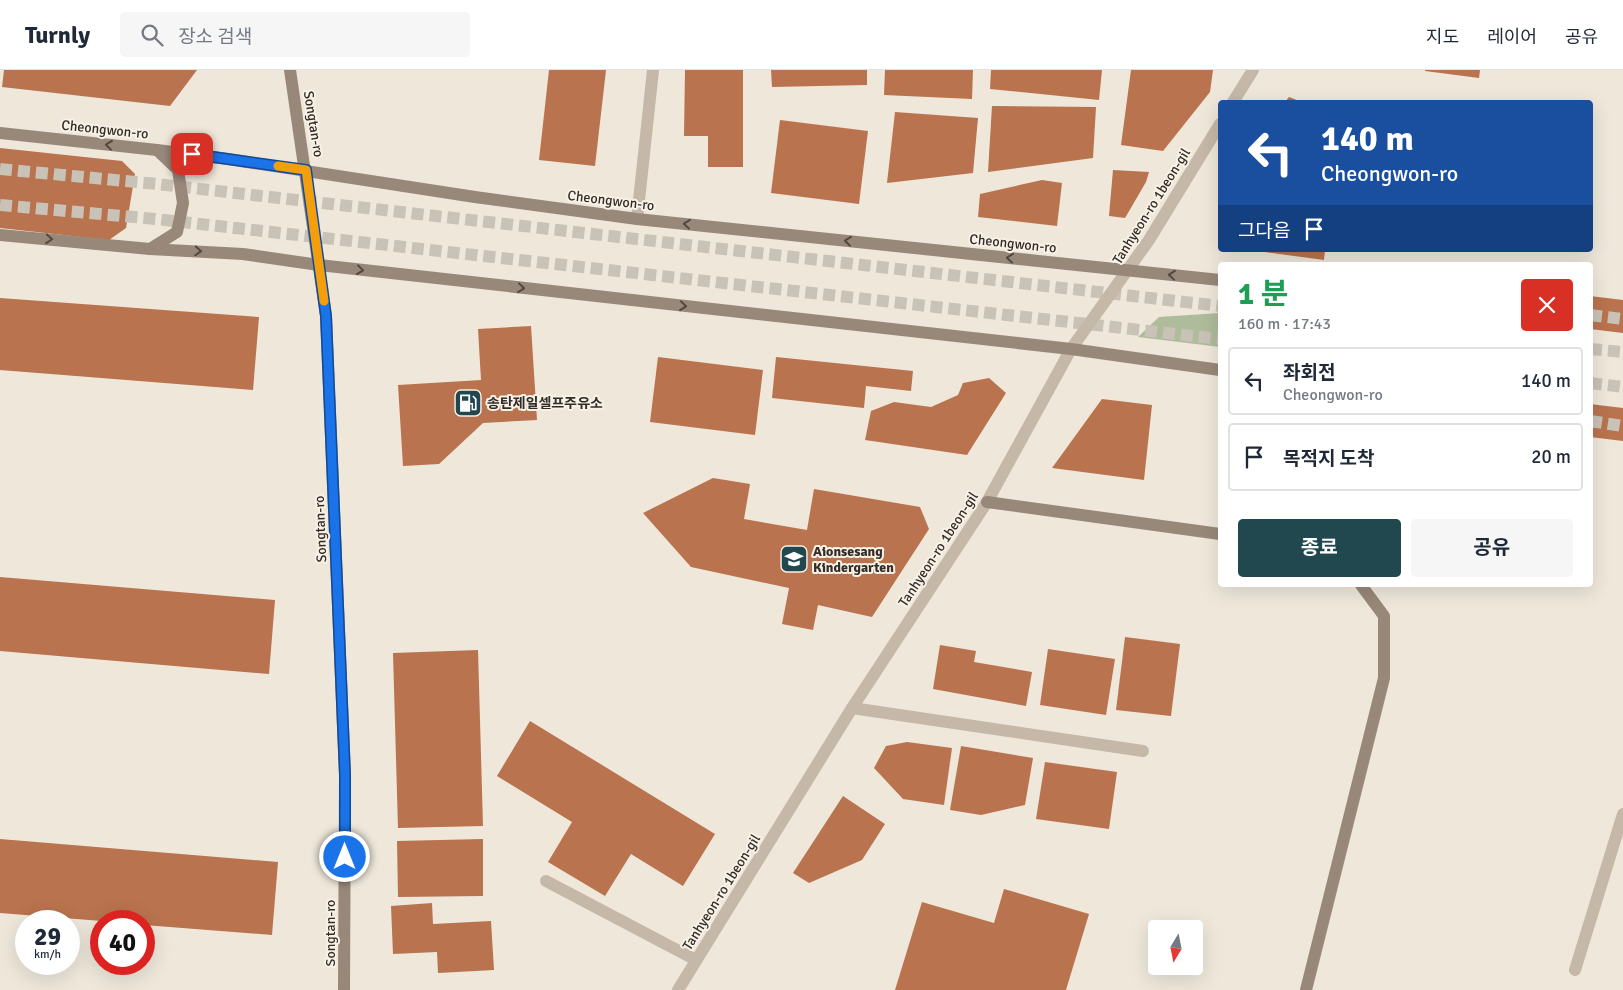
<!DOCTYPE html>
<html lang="ko">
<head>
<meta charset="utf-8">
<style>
  body { margin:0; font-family:Signika,"Noto Sans KR",sans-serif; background:#f6f6f7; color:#1f2937; height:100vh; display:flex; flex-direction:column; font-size:19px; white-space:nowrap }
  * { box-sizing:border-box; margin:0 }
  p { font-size:16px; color:#747a83 }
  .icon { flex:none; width:28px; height:28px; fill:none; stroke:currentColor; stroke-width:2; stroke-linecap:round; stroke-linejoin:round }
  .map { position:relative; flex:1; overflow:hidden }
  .side { position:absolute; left:1218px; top:192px; width:375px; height:325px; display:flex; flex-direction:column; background:#fff; border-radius:5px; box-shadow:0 5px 20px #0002 }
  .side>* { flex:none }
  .top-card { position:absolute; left:1218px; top:30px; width:375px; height:152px; border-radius:5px; box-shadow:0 5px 20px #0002; background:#1a4fa0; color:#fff; overflow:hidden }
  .needle { width:32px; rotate:190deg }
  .tools { position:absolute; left:1148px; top:850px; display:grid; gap:10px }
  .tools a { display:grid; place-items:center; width:55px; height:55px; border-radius:5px; background:#fff; box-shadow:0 5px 20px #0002; font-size:25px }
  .speed { position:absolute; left:15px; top:840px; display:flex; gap:10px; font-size:25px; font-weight:700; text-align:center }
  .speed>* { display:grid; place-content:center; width:65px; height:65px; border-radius:50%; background:#fff; box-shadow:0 5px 20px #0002; line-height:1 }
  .speed small { font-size:12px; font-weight:400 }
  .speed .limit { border:8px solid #d22; background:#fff; color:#111 }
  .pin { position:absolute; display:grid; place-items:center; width:42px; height:42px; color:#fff; margin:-21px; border-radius:10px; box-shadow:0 2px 8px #0006 }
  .me { position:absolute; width:55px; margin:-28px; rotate:0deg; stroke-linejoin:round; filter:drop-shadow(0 0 4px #0008) }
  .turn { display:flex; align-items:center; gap:18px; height:105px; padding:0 20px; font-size:22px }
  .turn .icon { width:65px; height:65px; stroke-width:2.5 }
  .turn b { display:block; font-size:35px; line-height:42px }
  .then { display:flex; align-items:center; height:48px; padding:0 20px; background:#0003; gap:10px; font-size:19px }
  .round { display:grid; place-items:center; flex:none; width:52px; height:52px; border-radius:5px; background:#f6f6f7 }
  .headline { display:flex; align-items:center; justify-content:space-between; height:85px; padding:0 20px }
  h1 { font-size:30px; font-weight:700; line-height:38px; color:#1e9e55 }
  .primary-button { display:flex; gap:10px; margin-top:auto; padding:10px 20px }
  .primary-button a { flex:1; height:58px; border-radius:5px; background:#21484f; color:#fff; font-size:20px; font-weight:700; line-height:58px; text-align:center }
  .primary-button a+a { background:#f6f6f7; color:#1f2937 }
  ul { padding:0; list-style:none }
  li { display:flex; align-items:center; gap:15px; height:68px; margin:0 10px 8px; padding:0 10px; border:2px solid #e0e1e3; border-radius:5px }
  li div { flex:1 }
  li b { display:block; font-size:19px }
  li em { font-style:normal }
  header { display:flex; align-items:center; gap:30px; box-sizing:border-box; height:70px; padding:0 25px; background:#fff; border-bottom:1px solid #e0e1e3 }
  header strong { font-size:24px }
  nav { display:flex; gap:28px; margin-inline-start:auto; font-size:18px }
  .search { width:350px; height:45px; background:#f6f6f7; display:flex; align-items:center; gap:12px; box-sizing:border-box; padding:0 18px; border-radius:5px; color:#747a83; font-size:19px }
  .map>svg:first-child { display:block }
  .green { fill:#aebc9c }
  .building { fill:#b9734e }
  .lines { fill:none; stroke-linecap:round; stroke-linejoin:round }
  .secondary-tunnel { stroke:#c9c2b6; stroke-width:12; stroke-dasharray:12 6; stroke-linecap:butt }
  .lane { stroke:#c5b8a8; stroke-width:12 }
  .street { stroke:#c5b8a8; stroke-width:12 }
  .secondary { stroke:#988879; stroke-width:12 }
  .oneway { stroke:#514840 }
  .route-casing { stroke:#114b97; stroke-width:12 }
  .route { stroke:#1a73e8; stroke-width:9 }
  .slow { stroke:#f59e0b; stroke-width:9 }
  .labels { text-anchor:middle; stroke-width:4; stroke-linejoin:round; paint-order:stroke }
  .street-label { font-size:14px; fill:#332c27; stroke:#f7f1e6 }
  .poi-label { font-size:14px; font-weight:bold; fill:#332c27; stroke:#f7f1e6; text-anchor:start }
</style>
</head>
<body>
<header>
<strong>Turnly</strong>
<div class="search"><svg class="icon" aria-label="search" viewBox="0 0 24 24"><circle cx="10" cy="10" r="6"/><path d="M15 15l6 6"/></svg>장소 검색</div>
<nav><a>지도</a><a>레이어</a><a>공유</a></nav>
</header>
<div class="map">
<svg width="1623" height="920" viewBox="0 0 1623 920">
  <rect width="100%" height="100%" fill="#eee7da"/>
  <path class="green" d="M1220,243V277L1138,267L1159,247Z"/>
  <g class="building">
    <path d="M4,0H197L170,36L2,17Z"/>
    <path d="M549,0H606L595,96L539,90Z"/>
    <path d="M685,0H743V97H708V66H684Z"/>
    <path d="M771,0H867V15L772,17Z"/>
    <path d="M885,0H973L972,29L884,25Z"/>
    <path d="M991,0H1102L1099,30L990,19Z"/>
    <path d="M1131,0H1213L1210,22L1163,81L1121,75Z"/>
    <path d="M1425,0H1480L1479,8L1425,1Z"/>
    <path d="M1289,27L1302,32H1285Z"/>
    <path d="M992,36L1096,37L1093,88L988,102Z"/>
    <path d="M895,42L978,48L973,103L887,113Z"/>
    <path d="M780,50L868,61L859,134L771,123Z"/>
    <path d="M0,78L122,91L135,104L126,158L109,170L0,158Z"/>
    <path d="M1113,100L1149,102L1146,112L1125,148L1109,146Z"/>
    <path d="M1042,110L1062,113L1057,156L978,147L980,124Z"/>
    <path d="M1257,180H1325L1324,190L1257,181Z"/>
    <path d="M1590,226L1623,230V263L1590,259Z"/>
    <path d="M0,228L259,247L253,320L0,300Z"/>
    <path d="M531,256L537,350L483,353L439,394L403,396L398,315L481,310L478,259Z"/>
    <path d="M658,287L763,300L755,365L650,352Z"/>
    <path d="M776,287L913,301L911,321L866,316L864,338L772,328Z"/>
    <path d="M989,308L1006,323L967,385L865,370L871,341L894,332L931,337L958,325L963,313Z"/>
    <path d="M1102,329L1152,335L1144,410L1052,398Z"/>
    <path d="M1590,334L1623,338V371L1590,367Z"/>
    <path d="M713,408L750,414L744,449L807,460L814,419L920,437L929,459L872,547L818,535L813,560L782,554L789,518L691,497L643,443Z"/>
    <path d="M0,507L275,530L269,604L0,581Z"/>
    <path d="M1125,567L1180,574L1171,646L1116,640Z"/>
    <path d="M940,575L976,581L974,592L1032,602L1026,636L933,619Z"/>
    <path d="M1048,579L1115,589L1106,645L1040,635Z"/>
    <path d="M478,580L483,756L398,758L393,583Z"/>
    <path d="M530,651L715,764L683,816L631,784L605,826L548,792L572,752L497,706Z"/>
    <path d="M907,672L952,678L944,735L903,729L874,698L886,676Z"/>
    <path d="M961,676L1033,688L1025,735L981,745L950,740Z"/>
    <path d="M1045,692L1117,702L1109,759L1036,749Z"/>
    <path d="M843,726L885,754L862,790L809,813L793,803Z"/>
    <path d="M0,769L278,792L272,865L144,855V851H102L0,843Z"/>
    <path d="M483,769V826L398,827L397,771Z"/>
    <path d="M1004,819L1089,844L1066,920H895L922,832L994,853Z"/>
    <path d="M432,833L433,854L491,851L494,900L438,903L437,882L393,884L391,836Z"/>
  </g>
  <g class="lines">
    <g class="secondary-tunnel">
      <path d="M0,99L157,114L1220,236"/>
      <path d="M0,135L156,149L1220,269"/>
      <path d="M1590,245L1623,249"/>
      <path d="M1590,279L1623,282"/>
      <path d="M1590,313L1623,317"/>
      <path d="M1590,351L1623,356"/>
    </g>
    <g class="lane">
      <path d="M852,638L1143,681"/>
      <path d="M546,811L696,890"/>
      <path d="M1575,900L1623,744"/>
    </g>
    <g class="street">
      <path d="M1233,32L1253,0"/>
      <path d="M637,149L653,0"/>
      <path d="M678,920L852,638L987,432L1071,279L1149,170L1220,54"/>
    </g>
    <g class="secondary">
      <path d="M290,0L326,246L345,705L344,920"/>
      <path d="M0,63L157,80L228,89L475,127L637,149L1220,210"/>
      <path d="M0,165L150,179L243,184L319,195L1071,279L1220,300"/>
      <path d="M150,179L177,162L183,133L178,100L157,80"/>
      <path d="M987,432L1220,464"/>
      <path d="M1306,920L1384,608V546L1361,515"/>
    </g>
  </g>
  <defs><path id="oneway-chevron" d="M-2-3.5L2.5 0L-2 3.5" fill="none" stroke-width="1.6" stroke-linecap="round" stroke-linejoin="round" transform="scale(1.25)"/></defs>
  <g class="oneway">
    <use href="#oneway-chevron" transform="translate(109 75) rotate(-174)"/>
    <use href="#oneway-chevron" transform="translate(687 154) rotate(-174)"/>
    <use href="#oneway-chevron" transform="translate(49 169) rotate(5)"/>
    <use href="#oneway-chevron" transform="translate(848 171) rotate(-174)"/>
    <use href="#oneway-chevron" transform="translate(198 181) rotate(3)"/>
    <use href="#oneway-chevron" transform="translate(1010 188) rotate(-174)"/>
    <use href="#oneway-chevron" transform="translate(360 200) rotate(7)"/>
    <use href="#oneway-chevron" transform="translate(1172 205) rotate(-174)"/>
    <use href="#oneway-chevron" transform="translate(521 218) rotate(6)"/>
    <use href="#oneway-chevron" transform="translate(683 236) rotate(6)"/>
  </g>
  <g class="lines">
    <g class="route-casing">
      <path id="route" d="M192,84L306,100L326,246L345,705V787"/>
    </g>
    <use href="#route" class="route"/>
    <path class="slow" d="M278,96L306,100L324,231"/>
  </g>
  <defs>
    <g id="fuel-square" transform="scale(1.4375)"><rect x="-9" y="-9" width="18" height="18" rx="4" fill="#21484f" stroke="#f7f1e6"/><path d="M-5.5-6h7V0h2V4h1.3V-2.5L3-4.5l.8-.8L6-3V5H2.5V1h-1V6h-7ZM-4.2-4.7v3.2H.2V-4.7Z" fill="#fff"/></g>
    <g id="school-square" transform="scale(1.4375)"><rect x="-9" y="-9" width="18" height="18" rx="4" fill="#21484f" stroke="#f7f1e6"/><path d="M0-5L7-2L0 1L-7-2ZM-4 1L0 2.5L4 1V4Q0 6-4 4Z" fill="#fff"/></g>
  </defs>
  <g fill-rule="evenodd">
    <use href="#fuel-square" x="468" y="333"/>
    <use href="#school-square" x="794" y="489"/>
  </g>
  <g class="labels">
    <g class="street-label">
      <text transform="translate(314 54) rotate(81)" y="5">Songtan-ro</text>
      <text transform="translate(105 59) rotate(6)" y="5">Cheongwon-ro</text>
      <text transform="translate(611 130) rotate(7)" y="5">Cheongwon-ro</text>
      <text transform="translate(1151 136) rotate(-58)" y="5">Tanhyeon-ro 1beon-gil</text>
      <text transform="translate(1013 173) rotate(6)" y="5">Cheongwon-ro</text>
      <text transform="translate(320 459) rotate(-92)" y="5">Songtan-ro</text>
      <text transform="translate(938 479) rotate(-57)" y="5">Tanhyeon-ro 1beon-gil</text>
      <text transform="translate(721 822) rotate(-58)" y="5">Tanhyeon-ro 1beon-gil</text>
      <text transform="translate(330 863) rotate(-90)" y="5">Songtan-ro</text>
    </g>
    <g class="poi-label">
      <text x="487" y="338">송탄제일셀프주유소</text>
      <text x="813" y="486">Aionsesang<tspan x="813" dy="16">Kindergarten</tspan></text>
    </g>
  </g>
</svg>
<div class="tools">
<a><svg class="needle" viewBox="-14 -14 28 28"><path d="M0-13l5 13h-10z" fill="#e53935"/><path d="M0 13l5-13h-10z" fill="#747a83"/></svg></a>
</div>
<div class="speed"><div>29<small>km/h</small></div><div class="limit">40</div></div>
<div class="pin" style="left:192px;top:84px;background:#d93025"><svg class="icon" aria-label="arrive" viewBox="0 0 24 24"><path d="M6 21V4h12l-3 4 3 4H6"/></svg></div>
<svg class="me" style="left:345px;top:787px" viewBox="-20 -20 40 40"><circle r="17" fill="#1a73e8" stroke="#fff" stroke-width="3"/><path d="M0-11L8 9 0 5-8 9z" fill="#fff"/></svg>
<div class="top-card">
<div class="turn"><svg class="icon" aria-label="left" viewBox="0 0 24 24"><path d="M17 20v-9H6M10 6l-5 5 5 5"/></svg><div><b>140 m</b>Cheongwon-ro</div></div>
<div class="then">그다음<svg class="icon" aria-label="arrive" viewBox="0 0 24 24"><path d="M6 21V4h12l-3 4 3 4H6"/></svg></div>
</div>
<section class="side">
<div class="headline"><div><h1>1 분</h1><p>160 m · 17:43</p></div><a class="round" style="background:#d93025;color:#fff"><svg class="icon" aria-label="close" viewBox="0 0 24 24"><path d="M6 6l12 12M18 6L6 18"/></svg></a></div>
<ul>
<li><svg class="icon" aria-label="left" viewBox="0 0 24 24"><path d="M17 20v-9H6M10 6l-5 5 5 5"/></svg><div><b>좌회전</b><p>Cheongwon-ro</p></div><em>140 m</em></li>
<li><svg class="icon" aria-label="arrive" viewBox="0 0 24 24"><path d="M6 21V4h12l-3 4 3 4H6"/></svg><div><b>목적지 도착</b></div><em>20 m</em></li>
</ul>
<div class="primary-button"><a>종료</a><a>공유</a></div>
</section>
</div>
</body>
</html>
